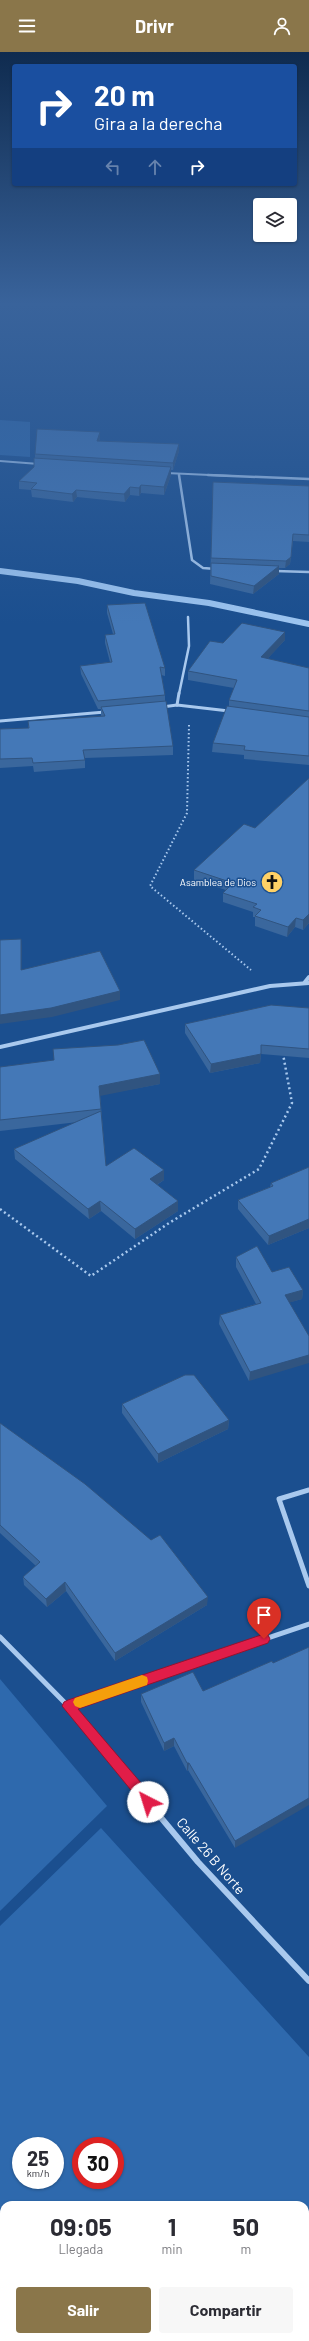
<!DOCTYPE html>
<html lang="es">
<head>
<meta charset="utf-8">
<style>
  body { margin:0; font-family:Barlow,sans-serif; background:#f7f7f7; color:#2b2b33; height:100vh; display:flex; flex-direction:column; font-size:15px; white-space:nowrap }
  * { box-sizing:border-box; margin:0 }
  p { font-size:13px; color:#7c7c81 }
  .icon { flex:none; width:22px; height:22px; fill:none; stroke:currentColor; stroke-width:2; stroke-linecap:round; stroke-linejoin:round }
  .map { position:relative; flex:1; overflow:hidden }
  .details { position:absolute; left:0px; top:2149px; width:309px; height:140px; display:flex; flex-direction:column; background:#fff; border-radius:12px 12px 0 0; box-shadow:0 1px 3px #0004 }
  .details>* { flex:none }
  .banner { position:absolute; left:12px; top:12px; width:285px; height:122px; border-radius:4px; box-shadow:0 1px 3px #0004; background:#1a4fa0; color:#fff; overflow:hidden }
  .controls { position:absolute; left:253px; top:146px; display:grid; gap:8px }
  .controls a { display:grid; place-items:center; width:44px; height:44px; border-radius:4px; background:#fff; box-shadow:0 1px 3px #0004; font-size:20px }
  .speed { position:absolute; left:12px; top:2085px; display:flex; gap:8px; font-size:20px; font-weight:700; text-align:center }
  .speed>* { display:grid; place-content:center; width:52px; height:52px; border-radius:50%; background:#fff; box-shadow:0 1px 3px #0004; line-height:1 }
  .speed small { font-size:10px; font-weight:400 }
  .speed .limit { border:6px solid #d22; background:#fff; color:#111 }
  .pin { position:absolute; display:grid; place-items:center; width:34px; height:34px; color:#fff; margin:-41px -17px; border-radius:50% 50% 50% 0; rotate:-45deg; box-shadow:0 0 4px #0007 }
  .pin .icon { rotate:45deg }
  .me { position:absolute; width:44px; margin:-22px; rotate:320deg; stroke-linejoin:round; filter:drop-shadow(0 0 3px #0008) }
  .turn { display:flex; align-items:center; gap:14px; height:84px; padding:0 16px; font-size:18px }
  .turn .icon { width:52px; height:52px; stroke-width:2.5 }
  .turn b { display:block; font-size:28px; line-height:34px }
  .lanes { display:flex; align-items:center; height:38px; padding:0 16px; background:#0003; justify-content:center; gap:20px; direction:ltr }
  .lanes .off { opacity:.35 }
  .eta { display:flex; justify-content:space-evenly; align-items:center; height:68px; text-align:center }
  .eta b { font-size:24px; font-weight:700; line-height:28px }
  .button { display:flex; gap:8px; margin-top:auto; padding:8px 16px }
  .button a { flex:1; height:46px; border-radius:4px; background:#8a764a; color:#fff; font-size:16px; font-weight:700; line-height:46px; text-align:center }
  .button a+a { background:#f7f7f7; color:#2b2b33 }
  header { display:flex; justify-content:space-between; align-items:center; height:52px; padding:0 16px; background:#8a764a; color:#fff; font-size:18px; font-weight:700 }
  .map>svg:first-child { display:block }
  .green { fill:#2e69ad; fill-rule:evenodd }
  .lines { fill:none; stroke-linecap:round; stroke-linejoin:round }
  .stream { stroke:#9cc4f0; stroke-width:6 }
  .path-far1 { stroke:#a9c9ee; stroke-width:2; stroke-dasharray:1.5 2.5; stroke-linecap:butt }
  .path { stroke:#a9c9ee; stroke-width:2.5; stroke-dasharray:2 3; stroke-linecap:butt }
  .street-far5 { stroke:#a9c9ee; stroke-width:2 }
  .street-far4 { stroke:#a9c9ee; stroke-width:2.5 }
  .street-far3 { stroke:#a9c9ee; stroke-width:3 }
  .street-far2 { stroke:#a9c9ee; stroke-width:4 }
  .street-far1 { stroke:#a9c9ee; stroke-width:5 }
  .street { stroke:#a9c9ee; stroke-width:6 }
  .wall { fill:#3a679d }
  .shaded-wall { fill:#305480 }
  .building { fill:#4478b7; stroke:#305480 }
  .route { fill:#e11d48; stroke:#92132f }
  .slow { fill:#f59e0b }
  .labels { text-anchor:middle; stroke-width:3; stroke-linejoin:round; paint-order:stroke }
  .far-poi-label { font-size:10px; fill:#fff; stroke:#1b4f8f; text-anchor:end }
  .near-street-label { font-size:14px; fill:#fff; stroke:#1b4f8f }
</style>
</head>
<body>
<header><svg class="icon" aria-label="menu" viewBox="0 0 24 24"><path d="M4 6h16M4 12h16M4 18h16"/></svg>Drivr<svg class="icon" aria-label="person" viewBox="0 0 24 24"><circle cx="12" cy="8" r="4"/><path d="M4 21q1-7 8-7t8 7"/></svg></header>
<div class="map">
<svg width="309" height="2289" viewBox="0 0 309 2289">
  <rect width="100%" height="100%" fill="#1b4f8f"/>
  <g class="green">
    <path d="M0,368L30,370V405L0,403Z"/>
    <path d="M0,1627L107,1754L0,1859Z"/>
    <path d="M101,1776L309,2005V2289H0V1874ZM21,2094H55V2128H21ZM81,2094H115V2128H81ZM4,2153H305V2285H4Z"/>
  </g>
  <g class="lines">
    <path class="stream" d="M0,519L78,529L134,541L209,551L309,572"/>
    <path class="path-far1" d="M189,673L187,761L150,834L251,918"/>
    <path class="path" d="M0,1157L91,1224L169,1171L259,1117L292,1051L283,1002"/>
    <g class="street-far5">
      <path d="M0,409L39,412"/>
      <path d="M166,421L232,424"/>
      <path d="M179,422V424"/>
    </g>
    <g class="street-far4">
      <path d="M179,423L192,508L203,516L216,517"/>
      <path d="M208,423L309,427"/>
      <path d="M275,519L309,520"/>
      <path d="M179,642L189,594L188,565"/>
    </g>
    <g class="street-far3">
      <path d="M177,653L179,641"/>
      <path d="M162,655L177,653L229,659"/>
      <path d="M0,669L105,660"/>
    </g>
    <g class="street-far2">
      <path d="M305,930L309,925"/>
      <path d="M0,995L270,934L309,931"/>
    </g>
    <g class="street-far1">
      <path d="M309,1438L279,1447L309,1534"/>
      <path d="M0,1585L68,1654L123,1720"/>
      <path d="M68,1654L309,1572"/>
    </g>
    <path class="street" d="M122,1719L198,1810L309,1929"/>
  </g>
  <g class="wall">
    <path d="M100,386L99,389L179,392V399L173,418H171V423L164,443L141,441L139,444L130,443L125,450L77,445L73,450L32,445L31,438L19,437V429L34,415L35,406V402Z"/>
    <path d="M213,430L309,434V490L293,489L290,512L285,516H279V522L253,542L210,532Z"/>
    <path d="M107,553L165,616V624L161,623L165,643V649L173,694V703L85,706V716L34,720L33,714L0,716V677L28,676V669L101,664V657H98L81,622L80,614L110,610L105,591V583L113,582L107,561Z"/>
    <path d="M285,580V588L267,607L309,616V713L244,707V703L212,700L213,691L229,654V648L234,636L188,628V619L223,591Z"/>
    <path d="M309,726V871L303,878L295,875L287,885L255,874V865H253V860L223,850V841L226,838L194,828V818L255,776Z"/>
    <path d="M309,956V1006L261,1002L260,1011L210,1021L185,981V972Z"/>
    <path d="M0,1015L160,1022V1032L100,1043L106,1114L164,1128L157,1133L178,1149V1159L135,1187L101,1159L89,1167L15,1107L14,1097L78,1070L0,1079Z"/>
    <path d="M309,1115V1176L268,1193L238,1157V1148L270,1135L271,1131Z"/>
    <path d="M236,1205L272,1220L303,1238L302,1247L290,1250L249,1329L219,1272L220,1263L256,1252L236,1215Z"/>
    <path d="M122,1352L229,1368L228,1377L158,1411L122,1361Z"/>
    <path d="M0,1371L207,1553L115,1609L66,1539L47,1555L24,1533L23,1525L36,1514L0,1481Z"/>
    <path d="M272,1609L235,1796L188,1718L187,1719L174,1694L164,1699L141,1650V1642L203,1639Z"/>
  </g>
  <g class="shaded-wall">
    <path d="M100,380V386L97,395V389Z"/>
    <path d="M179,392V399L173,418V411Z"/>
    <path d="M171,415V423L164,443V435Z"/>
    <path d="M141,433V441L139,444V436Z"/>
    <path d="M130,435V443L125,450L124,442Z"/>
    <path d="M76,438L77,445L73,450L72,442Z"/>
    <path d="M293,482L290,512L285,516L286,509Z"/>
    <path d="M279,514V522L253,542L254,534Z"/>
    <path d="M285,580V588L261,614V605Z"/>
    <path d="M309,862V871L303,878V868Z"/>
    <path d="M296,866L295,875L287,885L288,875Z"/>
    <path d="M21,887L22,896L21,927Z"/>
    <path d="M120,939V948L52,965L0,972V963Z"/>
    <path d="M261,1002L260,1011L210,1021L211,1012Z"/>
    <path d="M160,1022V1032L100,1044L99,1034Z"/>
    <path d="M164,1118V1128L150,1137V1127Z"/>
    <path d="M100,1149L101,1159L89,1167L88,1157Z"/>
    <path d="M178,1149V1159L135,1187V1177Z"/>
    <path d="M309,1167V1176L268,1193L269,1184Z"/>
    <path d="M303,1238L302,1247L285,1252V1243Z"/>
    <path d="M309,1303V1311L249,1329L250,1320Z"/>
    <path d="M229,1368L228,1377L158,1411V1402Z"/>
    <path d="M65,1530L66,1539L47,1555L46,1547Z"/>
    <path d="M208,1545L207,1553L115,1609V1601Z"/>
    <path d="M174,1686V1694L164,1699V1691Z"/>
    <path d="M187,1711H189L188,1718L187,1719Z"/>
    <path d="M309,1746V1753L235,1796V1789Z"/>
  </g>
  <g class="building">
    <path d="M37,377L100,380L97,389L179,392L173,411L35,402Z"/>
    <path d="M34,406L171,415L164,435L141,433L139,436L130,435L124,442L76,438L72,442L31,437L37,431L19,429L34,415Z"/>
    <path d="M213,430L309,434V483L293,482L291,505L286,509L211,506Z"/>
    <path d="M211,511L279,514L254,534L211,524Z"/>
    <path d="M145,551L165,616L160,615L165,643L98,649L80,614L112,610L105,583L115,582L107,553Z"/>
    <path d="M242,571L285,580L261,605L309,616V659L229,648L237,628L188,619L210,589L223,591Z"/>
    <path d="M166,649L173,694L83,698L85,708L33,711L32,706L0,707V677L29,676L28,669L105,664L101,655Z"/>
    <path d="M227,654L309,665V704L244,698L245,694L213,691Z"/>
    <path d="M309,726V862L303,868L296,866L288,875L255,864L261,858L253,855L257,852L223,841L233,831L194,818L244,772L255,776Z"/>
    <path d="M21,887V918L100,899L120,939L51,956L0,963V888Z"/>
    <path d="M271,953L309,956V997L261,993V1002L211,1012L185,972Z"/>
    <path d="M144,988L160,1022L99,1034L101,1057L0,1068V1015L54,1008L53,997L118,993Z"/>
    <path d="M101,1059L106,1114L134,1096L164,1118L150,1127L178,1149L135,1177L100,1149L88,1157L14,1097Z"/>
    <path d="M309,1115V1167L269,1184L238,1148L273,1134L271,1131Z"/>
    <path d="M257,1194L272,1220L289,1215L303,1238L285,1243L309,1284V1303L250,1320L220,1263L261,1251L236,1205Z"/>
    <path d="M185,1323H194L229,1368L158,1402L122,1352Z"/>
    <path d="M0,1371L85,1432L151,1488L160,1483L208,1545L115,1601L65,1530L46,1547L23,1525L40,1510L0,1473Z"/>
    <path d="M309,1595V1746L235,1789L189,1711H187L174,1686L164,1691L141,1642L193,1620L203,1639L272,1609L273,1611Z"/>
  </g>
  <linearGradient id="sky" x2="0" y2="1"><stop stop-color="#0f2b4f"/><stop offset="0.44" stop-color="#39639b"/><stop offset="1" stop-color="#39639b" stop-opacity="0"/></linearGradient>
  <rect width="309" height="572" fill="url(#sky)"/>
  <path class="route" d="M264,1582L268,1583L270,1587L268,1591L78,1657L153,1745L154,1750L153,1754L148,1756L144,1754L62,1654L64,1650L68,1648Z"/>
  <path class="slow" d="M142,1623L147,1625L148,1629L147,1633L80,1656L75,1654L73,1650L75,1646Z"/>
  <defs>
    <g id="church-disc" transform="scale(1.15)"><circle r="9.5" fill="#ffd166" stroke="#1b4f8f"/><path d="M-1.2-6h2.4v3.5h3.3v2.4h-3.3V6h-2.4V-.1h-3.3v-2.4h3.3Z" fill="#111"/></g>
  </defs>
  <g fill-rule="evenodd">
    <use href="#church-disc" x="272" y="830"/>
  </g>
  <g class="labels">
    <g class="far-poi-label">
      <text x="256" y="834">Asamblea de Dios</text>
    </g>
    <g class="near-street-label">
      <text transform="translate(211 1804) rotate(49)" y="5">Calle 26 B Norte</text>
    </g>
  </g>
</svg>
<div class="controls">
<a><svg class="icon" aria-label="layers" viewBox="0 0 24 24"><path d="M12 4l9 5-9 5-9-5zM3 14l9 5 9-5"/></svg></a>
</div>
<div class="speed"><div>25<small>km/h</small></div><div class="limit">30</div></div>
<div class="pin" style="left:264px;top:1587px;background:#d93025"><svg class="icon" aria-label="arrive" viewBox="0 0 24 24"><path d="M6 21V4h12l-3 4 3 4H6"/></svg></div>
<svg class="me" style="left:148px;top:1750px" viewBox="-20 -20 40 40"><circle r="19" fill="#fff"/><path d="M0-13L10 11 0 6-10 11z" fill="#e11d48"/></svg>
<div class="banner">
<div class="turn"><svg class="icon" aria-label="right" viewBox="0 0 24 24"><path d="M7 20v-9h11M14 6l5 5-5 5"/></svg><div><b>20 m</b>Gira a la derecha</div></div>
<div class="lanes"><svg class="icon off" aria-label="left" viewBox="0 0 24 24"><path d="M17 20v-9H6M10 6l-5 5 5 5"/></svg><svg class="icon off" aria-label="ahead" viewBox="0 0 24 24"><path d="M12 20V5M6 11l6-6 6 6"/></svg><svg class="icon" aria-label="right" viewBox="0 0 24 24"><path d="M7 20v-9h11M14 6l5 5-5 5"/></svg></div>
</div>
<section class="details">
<div class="eta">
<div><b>09:05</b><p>Llegada</p></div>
<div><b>1</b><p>min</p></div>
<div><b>50</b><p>m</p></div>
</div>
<div class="button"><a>Salir</a><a>Compartir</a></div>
</section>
</div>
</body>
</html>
